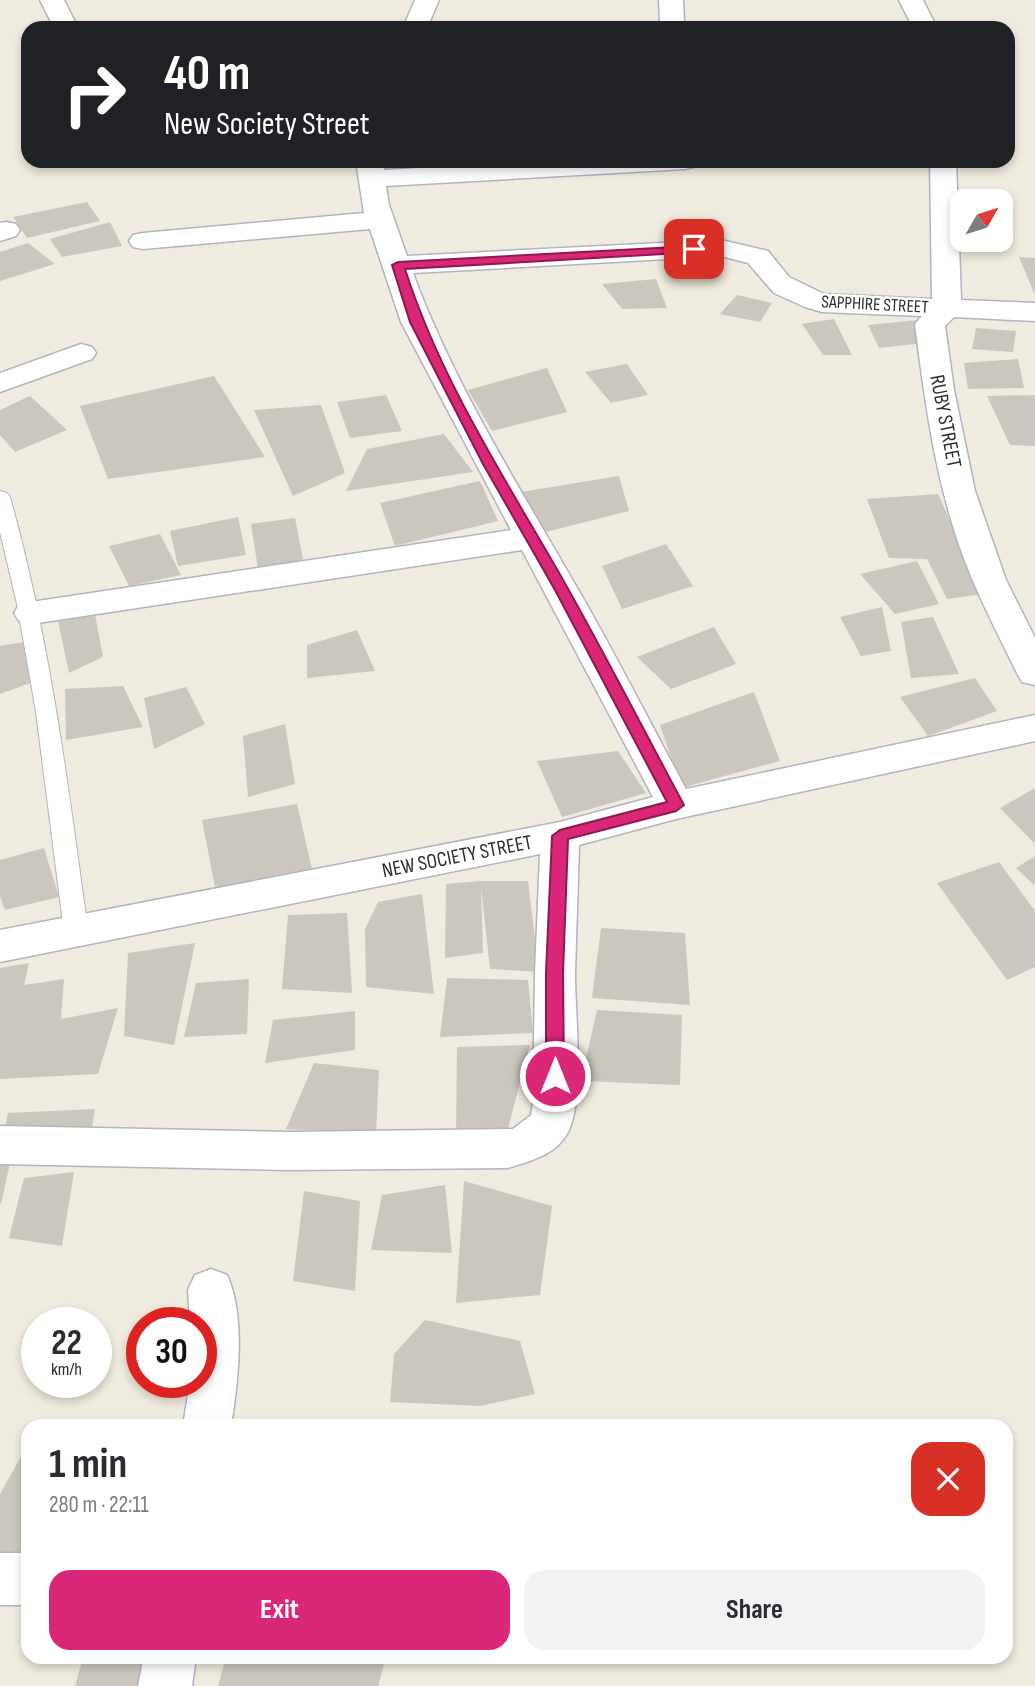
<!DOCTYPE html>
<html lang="en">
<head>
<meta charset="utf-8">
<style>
  body { margin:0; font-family:"Sofia Sans Condensed",sans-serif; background:#f2f2f3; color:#2b2b33; height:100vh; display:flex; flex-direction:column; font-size:26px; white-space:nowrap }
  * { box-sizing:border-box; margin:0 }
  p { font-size:23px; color:#7c7c81 }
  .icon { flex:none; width:38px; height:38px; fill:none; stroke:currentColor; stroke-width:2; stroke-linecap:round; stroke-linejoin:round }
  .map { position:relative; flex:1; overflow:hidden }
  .side { position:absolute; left:21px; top:1419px; width:992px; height:245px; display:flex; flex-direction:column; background:#fff; border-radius:21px; box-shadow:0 4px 10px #0003 }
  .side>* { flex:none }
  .guide { position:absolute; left:21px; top:21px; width:994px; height:147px; border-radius:21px; box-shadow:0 4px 10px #0003; background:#202124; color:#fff; overflow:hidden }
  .needle { width:46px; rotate:51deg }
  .tools { position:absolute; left:950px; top:189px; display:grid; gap:14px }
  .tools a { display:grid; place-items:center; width:63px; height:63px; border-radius:14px; background:#fff; box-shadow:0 4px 10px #0003; font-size:35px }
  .speed { position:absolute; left:21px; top:1307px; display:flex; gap:14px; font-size:35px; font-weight:700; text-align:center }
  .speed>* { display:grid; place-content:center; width:91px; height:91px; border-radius:50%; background:#fff; box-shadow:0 4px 10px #0003; line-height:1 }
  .speed small { font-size:18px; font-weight:400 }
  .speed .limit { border:10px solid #d22; background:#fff; color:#111 }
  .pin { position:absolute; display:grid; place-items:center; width:60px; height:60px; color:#fff; margin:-30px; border-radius:14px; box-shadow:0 4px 10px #0006 }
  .me { position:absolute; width:77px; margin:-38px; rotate:0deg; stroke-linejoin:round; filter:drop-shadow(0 0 5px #0008) }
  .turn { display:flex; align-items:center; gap:24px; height:147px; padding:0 28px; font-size:32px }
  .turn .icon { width:91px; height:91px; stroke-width:2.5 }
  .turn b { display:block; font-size:49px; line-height:60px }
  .round { display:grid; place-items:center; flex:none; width:74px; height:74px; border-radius:21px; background:#f2f2f3 }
  .head { display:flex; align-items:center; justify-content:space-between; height:119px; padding:0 28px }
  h1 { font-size:42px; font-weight:700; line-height:52px }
  .primary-button { display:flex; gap:14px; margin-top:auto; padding:14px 28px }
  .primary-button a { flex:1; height:80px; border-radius:21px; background:#db2777; color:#fff; font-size:28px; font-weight:700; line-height:80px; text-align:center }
  .primary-button a+a { background:#f2f2f3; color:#2b2b33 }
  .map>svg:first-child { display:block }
  .building { fill:#cbc7be }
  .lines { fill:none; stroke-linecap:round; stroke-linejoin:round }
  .service-casing { stroke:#b2b3c1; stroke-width:2 }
  .minor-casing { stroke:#b2b3c1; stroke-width:3 }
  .service { fill:#fff; fill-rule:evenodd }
  .minor { fill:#fff; fill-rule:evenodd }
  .route { fill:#db2777; stroke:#8e194d; stroke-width:2 }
  .labels { text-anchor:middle; stroke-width:5; stroke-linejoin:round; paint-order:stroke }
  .far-street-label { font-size:18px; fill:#2d2d2d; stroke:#fff }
  .street-label { font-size:21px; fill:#2d2d2d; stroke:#fff }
</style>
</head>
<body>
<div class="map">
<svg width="1035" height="1686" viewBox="0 0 1035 1686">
  <rect width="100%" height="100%" fill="#efebde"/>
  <g class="building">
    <path d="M87,202L100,221L27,238L13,217Z"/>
    <path d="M110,222L122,246L62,257L50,239Z"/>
    <path d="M28,243L55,264L0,281V252Z"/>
    <path d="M1019,257L1035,258V295Z"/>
    <path d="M656,279L667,308L622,309L602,284Z"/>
    <path d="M737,295L772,303L760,322L720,314Z"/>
    <path d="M834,319L852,355H823L802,324Z"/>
    <path d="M918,320L924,343L879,348L868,325Z"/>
    <path d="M976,328L1016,331L1013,352L972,349Z"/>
    <path d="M1018,359L1024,388L968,389L964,363Z"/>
    <path d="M627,364L648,395L611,403L585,372Z"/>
    <path d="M547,368L567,412L492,431L468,390Z"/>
    <path d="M214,376L265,457L108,479L80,406Z"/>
    <path d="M386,395L402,431L350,438L337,402Z"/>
    <path d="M1035,395V446L1010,445L987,396Z"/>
    <path d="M30,396L67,430L15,452L0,435V410Z"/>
    <path d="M321,405L345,473L293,496L254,410Z"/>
    <path d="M444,434L473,472L346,491L367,449Z"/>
    <path d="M619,476L629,511L546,532L521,492Z"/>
    <path d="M480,481L498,521L395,546L380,503Z"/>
    <path d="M938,494L983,594L947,599L927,559L889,558L867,499Z"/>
    <path d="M238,517L246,555L178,566L170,531Z"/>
    <path d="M295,518L305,569L259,575L251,524Z"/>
    <path d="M160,534L181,575L129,586L109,546Z"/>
    <path d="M666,544L693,586L622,609L602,566Z"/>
    <path d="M917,561L939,604L895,614L860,574Z"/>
    <path d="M882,607L891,651L861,656L840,617Z"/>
    <path d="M94,609L103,657L69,673L57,616Z"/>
    <path d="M933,617L959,674L911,678L901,622Z"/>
    <path d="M714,627L736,664L671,689L637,657Z"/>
    <path d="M357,630L375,671L307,678V645Z"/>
    <path d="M23,642L30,683L0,694V646Z"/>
    <path d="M975,678L997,711L928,736L900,697Z"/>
    <path d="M123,686L143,727L66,740L65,689Z"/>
    <path d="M186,687L205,724L154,749L144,698Z"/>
    <path d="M754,692L780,761L681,788L660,725Z"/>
    <path d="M285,724L295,784L248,797L243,736Z"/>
    <path d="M618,751L646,793L562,817L537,761Z"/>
    <path d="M1035,788V844L1000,808Z"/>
    <path d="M297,804L312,869L215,887L202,820Z"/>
    <path d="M44,848L59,897L5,910L0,896V860Z"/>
    <path d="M1035,856V886L1016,868Z"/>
    <path d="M999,862L1035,911V967L1007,980L937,883Z"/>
    <path d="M481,881H528L539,972L490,969L481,887L483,953L445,958L446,884Z"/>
    <path d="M422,894L434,994L366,987L365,929L378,902Z"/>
    <path d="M347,913L352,993L282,989L288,915Z"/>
    <path d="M601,928L685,933L690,1005L592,998Z"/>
    <path d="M195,943L174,1045L124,1036L128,953Z"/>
    <path d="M29,963L24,985L64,979L61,1019L118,1008L98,1074L0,1079V968Z"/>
    <path d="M447,978L528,980L533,1033L440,1037Z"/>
    <path d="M249,979L247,1034L184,1037L196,983Z"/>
    <path d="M597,1010L682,1015L680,1085L581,1081Z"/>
    <path d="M355,1011V1050L265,1063L273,1020Z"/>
    <path d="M530,1045L507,1132L456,1135L457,1047Z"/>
    <path d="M314,1063L379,1070L376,1134L286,1129Z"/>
    <path d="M95,1109L89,1144L5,1128L8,1113Z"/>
    <path d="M10,1163L1,1204L0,1203V1164Z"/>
    <path d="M74,1172L62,1246L9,1238L24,1178Z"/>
    <path d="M464,1181L552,1206L540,1295L456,1303Z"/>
    <path d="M445,1185L452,1253L371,1250L382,1195Z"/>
    <path d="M304,1191L360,1201L355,1291L293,1281Z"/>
    <path d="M425,1320L520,1341L535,1394L480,1406L390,1402L394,1354Z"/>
    <path d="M28,1444V1558L0,1556V1494Z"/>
    <path d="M83,1657H166L158,1686H75Z"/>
    <path d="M226,1657H386L378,1686H218Z"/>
  </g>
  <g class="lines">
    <g class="service-casing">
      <path id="service" d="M0,491L7,493L10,497C50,639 68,785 88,931L84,937L76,940L68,937L64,931L36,712L17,604L0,532Z"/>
    </g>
    <g class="minor-casing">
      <g id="minor">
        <path d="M40,0H64L78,28H54Z"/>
        <path d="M415,0H439L427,28H403Z"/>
        <path d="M659,0H683L684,22L681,27H663L660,22Z"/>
        <path d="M899,0H923L937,28H913Z"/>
        <path d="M356,161H382L384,170L546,161H698L694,167L685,169L386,186L389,205L407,256L721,240L768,251L789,277L824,294L932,299L930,161H956L961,300L1035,303V321L954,317L945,326L954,390L975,491L1006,580L1035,638V685L1022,682L1017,673C1002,642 986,612 973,581C938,500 926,411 915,324L922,316L822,312L805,307L774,293L748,263L721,256L413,273C452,380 515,480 572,579C612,647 648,719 686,789L1035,715V741L676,819L579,845C578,888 576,931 575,974C575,1012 585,1104 567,1134C555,1155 530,1161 508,1168L289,1170L0,1164V1126L289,1132L513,1129L531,1115L533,1101L535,973L540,854L0,962V930L560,822L653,797L522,550L31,624L19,621L14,613L19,605L31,602L511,530L401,322L370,229L143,249L133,247L129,241L133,235L143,233L364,213Z"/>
        <path d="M6,222L16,224L20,230L16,236L0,241V223Z"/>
        <path d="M81,344L92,347L96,353L92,359L0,392V373Z"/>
        <path d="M211,1269L227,1275C246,1316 238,1382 231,1426H183L190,1382H201V1323H190L188,1290L195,1275Z"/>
        <rect x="0" y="1553" width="28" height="52"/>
        <path d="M144,1657H196L192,1686H138Z"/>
      </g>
    </g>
    <use href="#service" class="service"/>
    <use href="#minor" class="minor"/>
  </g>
  <path class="route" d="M694,246L698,247V252L405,269C439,376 502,474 558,571C602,648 642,727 684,805L676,811L568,839L563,973L564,1076L562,1081L555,1083L549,1081L546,1076V973L552,836L560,830L667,802L555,590L483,464L410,322L392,265L398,262Z"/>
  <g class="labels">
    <g class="far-street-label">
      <text transform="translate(875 304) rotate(3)" y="6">SAPPHIRE STREET</text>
    </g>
    <g class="street-label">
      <text transform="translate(946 421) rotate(79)" y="7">RUBY STREET</text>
      <text transform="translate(457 856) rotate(-11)" y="7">NEW SOCIETY STREET</text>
    </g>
  </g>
</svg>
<div class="tools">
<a><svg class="needle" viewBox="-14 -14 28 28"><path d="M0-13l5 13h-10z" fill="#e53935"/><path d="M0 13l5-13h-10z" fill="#7c7c81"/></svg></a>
</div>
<div class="speed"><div>22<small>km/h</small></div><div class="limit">30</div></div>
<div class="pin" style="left:694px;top:249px;background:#d93025"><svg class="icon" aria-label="arrive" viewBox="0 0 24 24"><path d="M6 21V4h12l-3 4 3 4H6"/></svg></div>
<svg class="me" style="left:555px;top:1076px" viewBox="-20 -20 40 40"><circle r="17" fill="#db2777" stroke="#fff" stroke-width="3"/><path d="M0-11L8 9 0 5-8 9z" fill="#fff"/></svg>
<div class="guide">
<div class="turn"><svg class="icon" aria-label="right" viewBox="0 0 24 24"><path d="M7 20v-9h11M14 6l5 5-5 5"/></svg><div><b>40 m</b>New Society Street</div></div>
</div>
<section class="side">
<div class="head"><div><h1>1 min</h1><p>280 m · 22:11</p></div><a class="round" style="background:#d93025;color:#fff"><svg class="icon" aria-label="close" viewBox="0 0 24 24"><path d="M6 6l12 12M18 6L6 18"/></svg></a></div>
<div class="primary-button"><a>Exit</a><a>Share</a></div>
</section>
</div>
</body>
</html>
